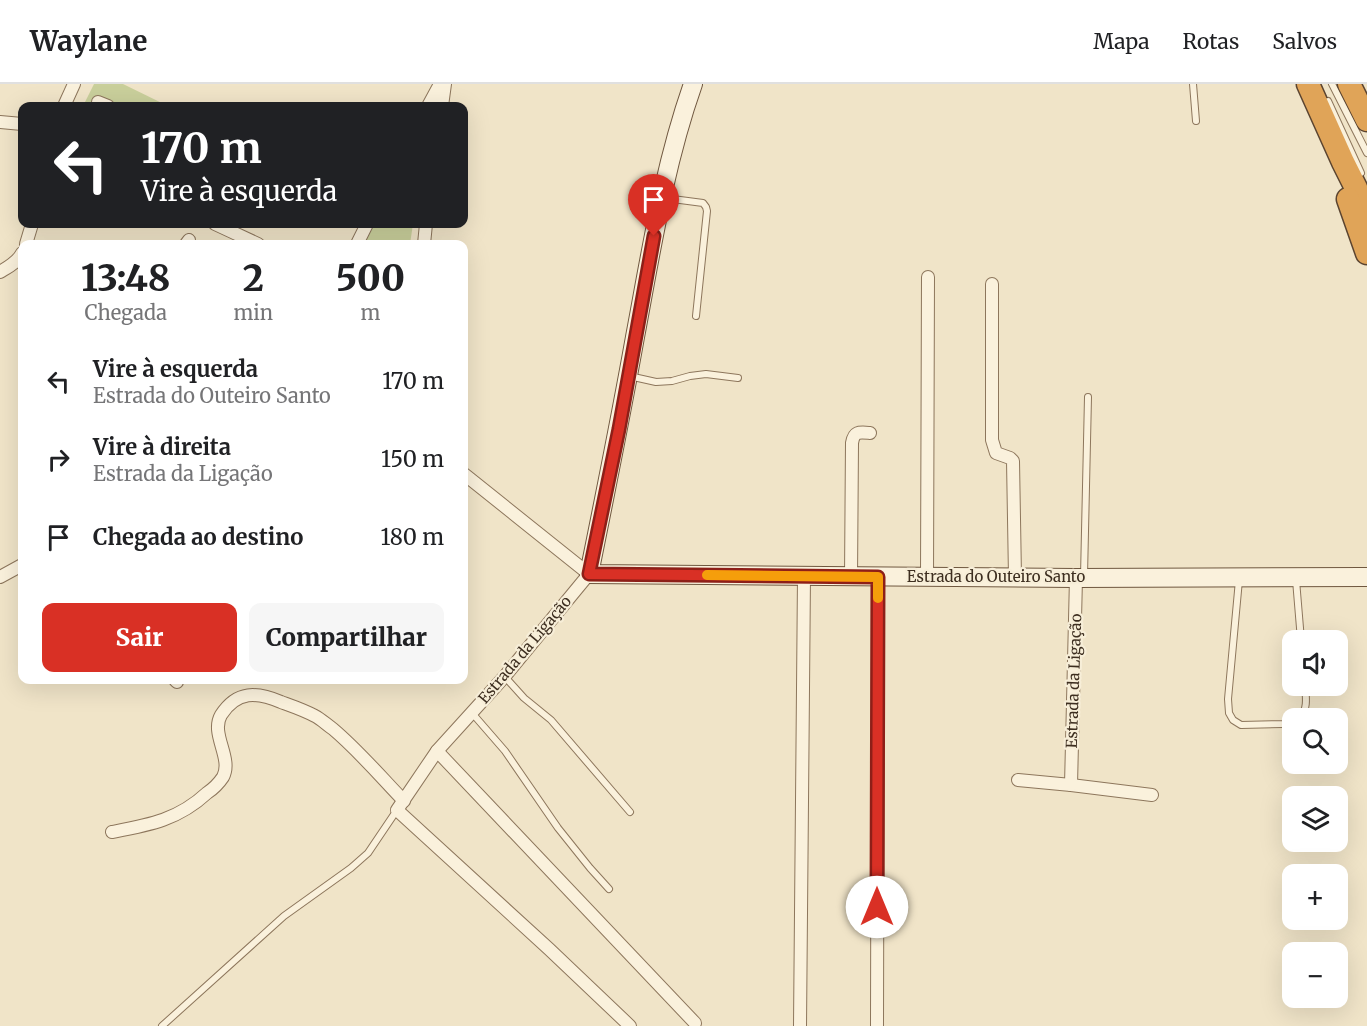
<!DOCTYPE html>
<html lang="pt">
<head>
<meta charset="utf-8">
<style>
  body { margin:0; font-family:Merriweather,serif; background:#f6f6f6; color:#202124; height:100vh; display:flex; flex-direction:column; font-size:22px; white-space:nowrap }
  * { box-sizing:border-box; margin:0 }
  p { font-size:20px; color:#757577 }
  .icon { flex:none; width:33px; height:33px; fill:none; stroke:currentColor; stroke-width:2; stroke-linecap:round; stroke-linejoin:round }
  .map { position:relative; flex:1; overflow:hidden }
  .details { position:absolute; left:18px; top:156px; width:450px; height:444px; display:flex; flex-direction:column; background:#fff; border-radius:12px; box-shadow:0 6px 24px #0002 }
  .details>* { flex:none }
  .top-card { position:absolute; left:18px; top:18px; width:450px; height:126px; border-radius:12px; box-shadow:0 6px 24px #0002; background:#202124; color:#fff; overflow:hidden }
  .tools { position:absolute; left:1282px; top:546px; display:grid; gap:12px }
  .tools a { display:grid; place-items:center; width:66px; height:66px; border-radius:12px; background:#fff; box-shadow:0 6px 24px #0002; font-size:30px }
  .pin { position:absolute; display:grid; place-items:center; width:51px; height:51px; color:#fff; margin:-62px -26px; border-radius:50% 50% 50% 0; rotate:-45deg; box-shadow:0 0 6px #0007 }
  .pin .icon { rotate:45deg }
  .me { position:absolute; width:66px; margin:-33px; rotate:0deg; stroke-linejoin:round; filter:drop-shadow(0 0 4px #0008) }
  .turn { display:flex; align-items:center; gap:21px; height:126px; padding:0 24px; font-size:27px }
  .turn .icon { width:78px; height:78px; stroke-width:2.5 }
  .turn b { display:block; font-size:42px; line-height:51px }
  .eta { display:flex; justify-content:space-evenly; align-items:center; height:102px; text-align:center }
  .eta b { font-size:36px; font-weight:800; line-height:42px }
  .button { display:flex; gap:12px; margin-top:auto; padding:12px 24px }
  .button a { flex:1; height:69px; border-radius:12px; background:#d93025; color:#fff; font-size:24px; font-weight:800; line-height:69px; text-align:center }
  .button a+a { background:#f6f6f6; color:#202124 }
  ul { padding:0; list-style:none }
  li { display:flex; align-items:center; gap:18px; height:78px; padding:0 24px }
  li div { flex:1 }
  li b { display:block; font-size:22px }
  li em { font-style:normal }
  header { display:flex; align-items:center; gap:36px; box-sizing:border-box; height:84px; padding:0 30px; background:#fff; border-bottom:2px solid #e0e0e0 }
  header strong { font-size:28px }
  nav { display:flex; gap:33px; margin-inline-start:auto; font-size:21px }
  .map>svg:first-child { display:block }
  .green { fill:#c9cf9b }
  .lines { fill:none; stroke-linecap:round; stroke-linejoin:round }
  .lane-casing { stroke:#8d765c; stroke-width:8 }
  .street-casing { stroke:#8d765c; stroke-width:14 }
  .secondary-casing { stroke:#6f573f; stroke-width:20 }
  .highway-casing { stroke:#5b4430; stroke-width:25 }
  .lane { stroke:#faf1dc; stroke-width:6 }
  .street { stroke:#faf1dc; stroke-width:12 }
  .secondary { stroke:#faf1dc; stroke-width:18 }
  .highway { stroke:#e0a458; stroke-width:22 }
  .route-casing { stroke:#8d1f18; stroke-width:15 }
  .route { stroke:#d93025; stroke-width:10 }
  .slow { stroke:#f59e0b; stroke-width:10 }
  .labels { text-anchor:middle; stroke-width:4.5; stroke-linejoin:round; paint-order:stroke }
  .street-label { font-size:15px; fill:#3d2e20; stroke:#f7eed8 }
</style>
</head>
<body>
<header>
<strong>Waylane</strong>
<nav><a>Mapa</a><a>Rotas</a><a>Salvos</a></nav>
</header>
<div class="map">
<svg width="1367" height="942" viewBox="0 0 1367 942">
  <rect width="100%" height="100%" fill="#f0e4c8"/>
  <g class="green">
    <path d="M94,0H123L168,22H83Z"/>
    <path d="M373,140H413L410,160H362Z"/>
  </g>
  <g class="lines">
    <g class="lane-casing">
      <g id="lane">
        <path d="M1193,0L1196,37"/>
        <path d="M1332,0L1367,69"/>
        <path d="M1328,17L1361,89"/>
        <path d="M665,114L703,119L706,123L707,127L696,232"/>
        <path d="M629,292L656,298L672,297L690,292L706,290L738,294"/>
        <path d="M1084,492L1088,313"/>
        <path d="M1239,496L1228,615L1229,629L1233,636L1241,641L1283,640L1293,638"/>
        <path d="M1296,496L1301,556"/>
        <path d="M505,593L524,614L551,636L630,728"/>
        <path d="M472,629L505,667L558,744L590,784L609,805"/>
        <path d="M1300,634C1308,625 1306,613 1305,602"/>
        <path d="M162,942L284,832L351,784L368,769L397,726"/>
      </g>
    </g>
    <g class="street-casing">
      <g id="street">
        <path d="M98,18L108,22"/>
        <path d="M64,22L74,0"/>
        <path d="M428,22L440,0"/>
        <path d="M442,22L445,0"/>
        <path d="M0,38L22,40"/>
        <path d="M215,140L258,160"/>
        <path d="M26,160L32,140"/>
        <path d="M186,160L189,156"/>
        <path d="M357,160L367,140"/>
        <path d="M424,160L426,140"/>
        <path d="M0,188C8,183 18,178 22,169"/>
        <path d="M992,200V356L996,369L1010,374L1013,377L1015,493"/>
        <path d="M464,390L589,490L505,592L437,667L397,726L549,865L630,942"/>
        <path d="M0,493L22,481"/>
        <path d="M851,493L852,359C854,347 859,348 870,349"/>
        <path d="M927,493L928,193"/>
        <path d="M175,596L177,598"/>
        <path d="M437,667L695,939"/>
        <path d="M1018,696L1071,701L1152,711"/>
        <path d="M1071,701L1076,494"/>
        <path d="M112,748C149,741 178,736 207,709C213,705 219,699 223,693C233,674 210,650 221,631C237,606 257,608 281,618C292,622 304,626 315,632C321,635 327,641 333,645C359,667 380,692 404,717"/>
        <path d="M800,942L804,492"/>
        <path d="M877,942L878,493"/>
      </g>
    </g>
    <g class="secondary-casing">
      <path id="secondary" d="M693,0C664,82 651,168 635,253C621,332 605,411 589,490L1076,494L1367,493"/>
    </g>
    <g class="highway-casing">
      <g id="highway">
        <path d="M1308,0L1343,78L1356,104L1367,131"/>
        <path d="M1349,0L1367,36"/>
        <path d="M1348,115L1367,169"/>
      </g>
    </g>
    <use href="#lane" class="lane"/>
    <use href="#street" class="street"/>
    <use href="#secondary" class="secondary"/>
    <use href="#highway" class="highway"/>
  </g>
  <g class="lines">
    <g class="route-casing">
      <path id="route" d="M654,152L619,345L589,490L878,493L877,823"/>
    </g>
    <use href="#route" class="route"/>
    <path class="slow" d="M707,491L878,493V514"/>
  </g>
  <g class="labels">
    <g class="street-label">
      <text x="996" y="498">Estrada do Outeiro Santo</text>
      <text transform="translate(525 566) rotate(-50)" y="5">Estrada da Ligação</text>
      <text transform="translate(1074 597) rotate(-88)" y="5">Estrada da Ligação</text>
    </g>
  </g>
</svg>
<div class="tools">
<a><svg class="icon" aria-label="sound" viewBox="0 0 24 24"><path d="M4 9h4l5-4v14l-5-4H4zM17 9q2 3 0 6"/></svg></a>
<a><svg class="icon" aria-label="search" viewBox="0 0 24 24"><circle cx="10" cy="10" r="6"/><path d="M15 15l6 6"/></svg></a>
<a><svg class="icon" aria-label="layers" viewBox="0 0 24 24"><path d="M12 4l9 5-9 5-9-5zM3 14l9 5 9-5"/></svg></a>
<a>+</a>
<a>−</a>
</div>
<div class="pin" style="left:654px;top:152px;background:#d93025"><svg class="icon" aria-label="arrive" viewBox="0 0 24 24"><path d="M6 21V4h12l-3 4 3 4H6"/></svg></div>
<svg class="me" style="left:877px;top:823px" viewBox="-20 -20 40 40"><circle r="19" fill="#fff"/><path d="M0-13L10 11 0 6-10 11z" fill="#d93025"/></svg>
<div class="top-card">
<div class="turn"><svg class="icon" aria-label="left" viewBox="0 0 24 24"><path d="M17 20v-9H6M10 6l-5 5 5 5"/></svg><div><b>170 m</b>Vire à esquerda</div></div>
</div>
<section class="details">
<div class="eta">
<div><b>13:48</b><p>Chegada</p></div>
<div><b>2</b><p>min</p></div>
<div><b>500</b><p>m</p></div>
</div>
<ul>
<li><svg class="icon" aria-label="left" viewBox="0 0 24 24"><path d="M17 20v-9H6M10 6l-5 5 5 5"/></svg><div><b>Vire à esquerda</b><p>Estrada do Outeiro Santo</p></div><em>170 m</em></li>
<li><svg class="icon" aria-label="right" viewBox="0 0 24 24"><path d="M7 20v-9h11M14 6l5 5-5 5"/></svg><div><b>Vire à direita</b><p>Estrada da Ligação</p></div><em>150 m</em></li>
<li><svg class="icon" aria-label="arrive" viewBox="0 0 24 24"><path d="M6 21V4h12l-3 4 3 4H6"/></svg><div><b>Chegada ao destino</b></div><em>180 m</em></li>
</ul>
<div class="button"><a>Sair</a><a>Compartilhar</a></div>
</section>
</div>
</body>
</html>
